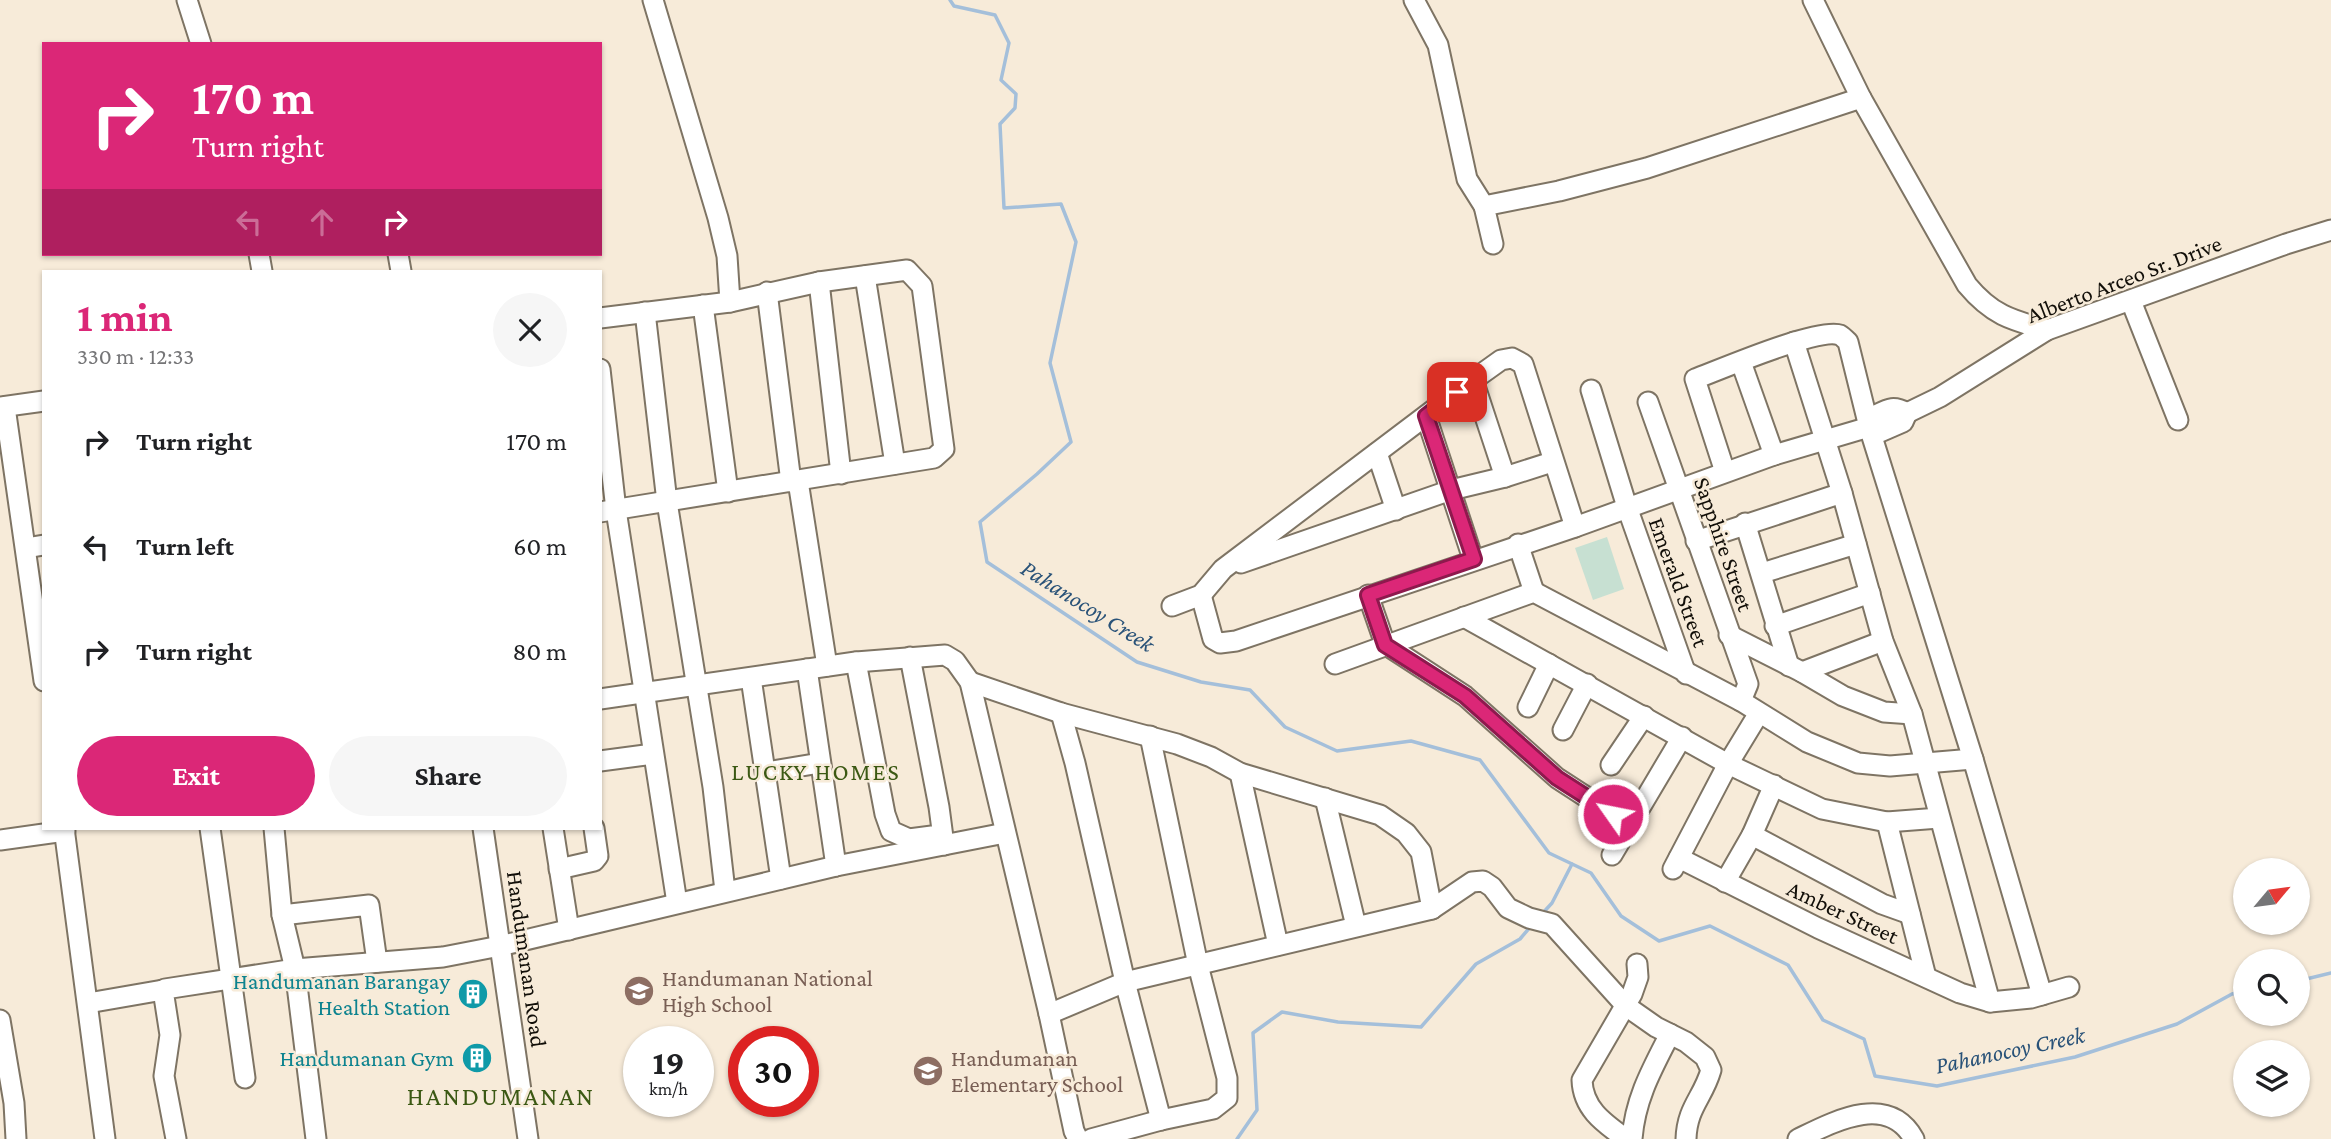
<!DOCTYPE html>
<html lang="en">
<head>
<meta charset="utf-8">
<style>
  body { margin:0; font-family:"Crimson Pro",serif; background:#f6f6f6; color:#202124; height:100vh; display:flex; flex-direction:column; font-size:26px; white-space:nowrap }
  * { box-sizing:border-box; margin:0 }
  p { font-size:23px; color:#757577 }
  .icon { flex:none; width:38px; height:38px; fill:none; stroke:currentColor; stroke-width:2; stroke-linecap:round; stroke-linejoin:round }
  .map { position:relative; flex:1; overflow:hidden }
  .panel { position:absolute; left:42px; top:270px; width:560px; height:560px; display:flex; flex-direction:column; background:#fff; border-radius:0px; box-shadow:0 2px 5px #0004 }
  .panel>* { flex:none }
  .hud { position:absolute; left:42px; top:42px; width:560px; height:214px; border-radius:0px; box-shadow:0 2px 5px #0004; background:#db2777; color:#fff; overflow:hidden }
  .needle { width:46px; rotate:61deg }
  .tools { position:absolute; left:2233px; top:858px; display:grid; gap:14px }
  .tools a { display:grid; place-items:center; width:77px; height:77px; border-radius:50%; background:#fff; box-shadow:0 2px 5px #0004; font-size:35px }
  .speed { position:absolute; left:623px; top:1026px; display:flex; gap:14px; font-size:35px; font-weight:700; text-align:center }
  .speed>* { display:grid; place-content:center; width:91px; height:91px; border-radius:50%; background:#fff; box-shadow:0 2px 5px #0004; line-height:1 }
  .speed small { font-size:18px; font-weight:400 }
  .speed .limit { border:10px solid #d22; background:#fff; color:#111 }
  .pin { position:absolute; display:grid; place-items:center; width:60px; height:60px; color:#fff; margin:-30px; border-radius:14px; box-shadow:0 4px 10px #0006 }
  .me { position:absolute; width:77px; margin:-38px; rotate:303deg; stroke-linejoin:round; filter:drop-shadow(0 0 5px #0008) }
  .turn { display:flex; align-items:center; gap:24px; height:147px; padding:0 35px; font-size:32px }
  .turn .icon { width:91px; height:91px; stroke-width:2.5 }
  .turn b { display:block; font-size:49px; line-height:60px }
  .lanes { display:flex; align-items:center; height:66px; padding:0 35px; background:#0003; justify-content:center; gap:35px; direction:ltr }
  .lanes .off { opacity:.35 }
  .round { display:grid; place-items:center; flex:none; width:74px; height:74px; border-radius:37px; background:#f6f6f6 }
  .head { display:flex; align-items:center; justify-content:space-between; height:119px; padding:0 35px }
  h1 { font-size:42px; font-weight:700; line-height:52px; color:#db2777 }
  .action { display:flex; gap:14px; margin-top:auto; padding:14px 35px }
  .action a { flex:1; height:80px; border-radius:42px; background:#db2777; color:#fff; font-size:28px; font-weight:700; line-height:80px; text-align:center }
  .action a+a { background:#f6f6f6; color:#202124 }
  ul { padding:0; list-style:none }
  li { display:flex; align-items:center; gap:21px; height:105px; padding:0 35px }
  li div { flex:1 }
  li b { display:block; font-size:26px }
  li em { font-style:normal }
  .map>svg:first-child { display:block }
  .green { fill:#c7e0d2 }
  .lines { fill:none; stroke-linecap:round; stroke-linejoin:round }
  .stream { stroke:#a4bfda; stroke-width:3.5 }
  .minor-casing { stroke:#7e7464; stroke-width:23 }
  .minor { stroke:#fff; stroke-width:19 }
  .route-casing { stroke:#8e194d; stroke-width:18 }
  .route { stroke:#db2777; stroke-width:12 }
  .labels { text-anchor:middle; stroke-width:5; stroke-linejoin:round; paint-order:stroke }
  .street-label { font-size:23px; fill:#110e08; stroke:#f7ebd9 }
  .education-label { font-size:23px; fill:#785e54; stroke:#f7ebd9; text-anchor:start }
  .culture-label { font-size:23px; fill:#0d838f; stroke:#f7ebd9; text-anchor:end }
  .water-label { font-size:24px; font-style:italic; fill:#295278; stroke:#f7ebd9 }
  .neighbourhood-label { font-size:24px; letter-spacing:2px; fill:#3c5914; stroke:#f7ebd9 }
  .quarter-label { font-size:26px; letter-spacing:2px; fill:#3c5914; stroke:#f7ebd9 }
</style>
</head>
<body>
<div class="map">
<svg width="2331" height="1139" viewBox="0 0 2331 1139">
  <rect width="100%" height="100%" fill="#f7ebd9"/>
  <path class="green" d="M1607,537L1624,589L1593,600L1575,548Z"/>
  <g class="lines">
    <g class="stream">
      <path d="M950,0L954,6L995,15L1009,43L1001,80L1016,94L1015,108L1000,124L1004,208L1061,204L1076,242L1050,363L1071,442L1037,474L980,522L987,562L1137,662L1201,682L1250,690L1285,727L1337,751L1411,741L1480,760L1549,853L1591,873L1621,916L1659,941L1710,926L1788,965L1823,1020L1864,1039L1875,1076L1937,1086L2075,1057L2177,1024L2232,994L2245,991"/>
      <path d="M1541,915L1552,903L1572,864"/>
      <path d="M2298,981L2331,973"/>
      <path d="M1237,1139L1257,1110L1253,1033L1282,1012L1338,1022L1421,1027L1476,964L1520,939L1531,926"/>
    </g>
    <g class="minor-casing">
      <g id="minor">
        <path d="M187,0L201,44"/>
        <path d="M653,0L718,218L727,256L730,302"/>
        <path d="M1414,0L1438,45L1467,179L1484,206"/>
        <path d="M1813,0L1861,98"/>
        <path d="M1493,244L1484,206L1559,191L1647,168L1861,98L1967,285C1992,315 2011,320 2047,330"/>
        <path d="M259,254L262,271"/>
        <path d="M398,254L401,271"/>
        <path d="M865,276L895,464"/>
        <path d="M819,282L841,474"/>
        <path d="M767,292L791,482"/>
        <path d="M2131,301L2178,420"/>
        <path d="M703,305L728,492"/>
        <path d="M645,312L667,502L713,787L725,891"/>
        <path d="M600,318L730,302L819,282L907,270L922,286L944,449L934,458L600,512"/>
        <path d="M1794,342L1842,493L1883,641L1912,714L1990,1002"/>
        <path d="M1741,362L1774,455"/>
        <path d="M600,369L616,510L677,903"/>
        <path d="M1473,380L1505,477"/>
        <path d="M1591,390L1627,507L1686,674"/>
        <path d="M1648,402L1748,684L1741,701"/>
        <path d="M0,407L44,401"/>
        <path d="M5,407L44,681"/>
        <path d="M1907,413L1940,397L2047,330L2286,244L2331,230"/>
        <path d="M1426,416L1473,559"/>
        <path d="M1869,427L1874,416C1888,409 1893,405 1907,413"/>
        <path d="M1377,453L1396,510"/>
        <path d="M1725,472L1695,379C1719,370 1819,327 1840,335C1842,336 1846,340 1848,342L1869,427L1973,759L2042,995"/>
        <path d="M798,481L827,666"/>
        <path d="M1745,523L1789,666"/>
        <path d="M1696,541L1842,493"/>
        <path d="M1518,544L1534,592"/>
        <path d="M26,548L44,545"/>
        <path d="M1241,563L1451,490L1505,477L1552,462"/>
        <path d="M1762,573L1856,544"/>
        <path d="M1201,595L1213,639L1220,643L1236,641L1575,527L1774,455L1869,427L1880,432L1903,422L1907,413"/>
        <path d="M1368,595L1385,644L1465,696L1557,778L1631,826"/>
        <path d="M1172,606L1201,595L1223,569L1473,380L1501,360L1512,358L1523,364L1575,527"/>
        <path d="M1464,617L1728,764L1822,809L1887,822L1939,818"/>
        <path d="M1775,626L1870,593"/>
        <path d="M1729,635L1802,672L1843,696L1884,712L1912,714"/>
        <path d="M910,657L939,807L944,845"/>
        <path d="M856,662L885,814L891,831L909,839L932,836"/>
        <path d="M1335,664L1534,592L1741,701L1807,742L1858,763L1890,766L1973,759"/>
        <path d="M807,669L836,866"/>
        <path d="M1802,672L1883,641"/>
        <path d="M751,678L781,879"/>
        <path d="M970,682L1061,713L1177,744L1211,757L1240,773L1380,815L1406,833L1421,852L1432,909L1125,982L1049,1014"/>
        <path d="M600,699L856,662L945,655L955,661L970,682L1049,1014L1074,1131L1078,1139"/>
        <path d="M1528,707L1549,664"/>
        <path d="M1061,713L1075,763L1125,982L1161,1120"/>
        <path d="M1563,730L1587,684"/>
        <path d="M600,761L653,754"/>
        <path d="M1611,765L1644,716"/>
        <path d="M766,772L820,763"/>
        <path d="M1240,773L1278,945"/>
        <path d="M1325,798L1356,926"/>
        <path d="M1887,822L1926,977"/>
        <path d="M64,828L105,1139"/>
        <path d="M210,828L245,1078"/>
        <path d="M274,828L282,915L295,969L316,1139"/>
        <path d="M483,828L528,1139"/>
        <path d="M553,828L569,930"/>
        <path d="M1752,835L1882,904L1910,914"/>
        <path d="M0,840L65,831"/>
        <path d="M1612,855L1682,737"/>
        <path d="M1679,858L1818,928L1960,993L1990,1002L2031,998L2069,987"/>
        <path d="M559,869L594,861L598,856L594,828"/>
        <path d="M1673,869L1728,764L1759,713"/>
        <path d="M1725,882L1752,835L1774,785"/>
        <path d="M1432,909L1472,882L1483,881L1492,887L1508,908L1529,918L1552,924L1626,1006L1656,1027L1686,1042L1705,1057L1711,1070C1703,1098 1687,1107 1686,1139"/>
        <path d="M282,915L369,905L377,962"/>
        <path d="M88,1003L163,990"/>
        <path d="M0,1020L14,1103L16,1139"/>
        <path d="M176,1139L164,1076L170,1035L163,990L165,989L295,969L443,957L500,946L836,866L1005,833"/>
        <path d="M1091,1139L1161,1120L1213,1109L1227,1098V1078L1198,965L1150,736"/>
        <path d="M1626,1139C1604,1123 1583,1109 1582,1080L1632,994L1638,977L1637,964"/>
        <path d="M1632,1139C1635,1099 1652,1069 1670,1034"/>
        <path d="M1798,1139C1833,1122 1888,1092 1914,1139"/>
      </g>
    </g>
    <use href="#minor" class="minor"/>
  </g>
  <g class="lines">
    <g class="route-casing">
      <path id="route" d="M1457,392L1426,416L1474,559L1368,595L1385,645L1465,696L1557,778L1613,814"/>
    </g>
    <use href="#route" class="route"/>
  </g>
  <defs>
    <g id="school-disc" transform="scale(1.575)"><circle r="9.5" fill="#8d6e63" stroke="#f7ebd9"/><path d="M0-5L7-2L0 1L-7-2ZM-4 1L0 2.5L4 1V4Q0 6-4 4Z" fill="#fff"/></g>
    <g id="building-disc" transform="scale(1.575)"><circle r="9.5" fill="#0f9aa8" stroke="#f7ebd9"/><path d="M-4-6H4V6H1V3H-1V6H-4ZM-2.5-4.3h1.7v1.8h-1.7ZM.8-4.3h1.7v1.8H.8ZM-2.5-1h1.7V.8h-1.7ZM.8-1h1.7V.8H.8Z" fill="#fff"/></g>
  </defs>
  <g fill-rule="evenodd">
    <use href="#school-disc" x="639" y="991"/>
    <use href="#building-disc" x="473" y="994"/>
    <use href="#building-disc" x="477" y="1058"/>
    <use href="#school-disc" x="928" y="1071"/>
  </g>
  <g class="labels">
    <g class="street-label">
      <text transform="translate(2124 279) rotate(-21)" y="8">Alberto Arceo Sr. Drive</text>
      <text transform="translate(1724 544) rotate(71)" y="8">Sapphire Street</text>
      <text transform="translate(1679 582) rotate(70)" y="8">Emerald Street</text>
      <text transform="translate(1843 912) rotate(25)" y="8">Amber Street</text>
      <text transform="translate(527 959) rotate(82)" y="8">Handumanan Road</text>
    </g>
    <g class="education-label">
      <text x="662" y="986">Handumanan National<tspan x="662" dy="26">High School</tspan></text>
      <text x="951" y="1066">Handumanan<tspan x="951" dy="26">Elementary School</tspan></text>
    </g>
    <g class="culture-label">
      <text x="450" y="989">Handumanan Barangay<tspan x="450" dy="26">Health Station</tspan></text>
      <text x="454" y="1066">Handumanan Gym</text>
    </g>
    <g class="water-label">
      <text transform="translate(1088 606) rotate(32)" y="8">Pahanocoy Creek</text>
      <text transform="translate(2010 1050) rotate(-12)" y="8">Pahanocoy Creek</text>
    </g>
    <g class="neighbourhood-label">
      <text x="816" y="780">LUCKY HOMES</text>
    </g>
    <g class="quarter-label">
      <text x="501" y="1105">HANDUMANAN</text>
    </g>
  </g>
</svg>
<div class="tools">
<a><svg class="needle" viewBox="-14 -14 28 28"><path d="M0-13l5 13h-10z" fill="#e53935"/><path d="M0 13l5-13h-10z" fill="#757577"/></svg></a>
<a><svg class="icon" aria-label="search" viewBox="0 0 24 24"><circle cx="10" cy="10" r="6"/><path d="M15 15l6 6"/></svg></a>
<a><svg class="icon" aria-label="layers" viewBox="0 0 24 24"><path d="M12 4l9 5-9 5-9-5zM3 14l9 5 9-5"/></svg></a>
</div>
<div class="speed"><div>19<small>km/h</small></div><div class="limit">30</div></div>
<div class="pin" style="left:1457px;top:392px;background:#d93025"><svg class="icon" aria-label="arrive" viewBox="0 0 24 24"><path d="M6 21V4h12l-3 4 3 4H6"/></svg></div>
<svg class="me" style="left:1613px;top:814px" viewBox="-20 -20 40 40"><circle r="17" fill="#db2777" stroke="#fff" stroke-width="3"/><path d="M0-11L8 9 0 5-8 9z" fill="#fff"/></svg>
<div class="hud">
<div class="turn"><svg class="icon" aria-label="right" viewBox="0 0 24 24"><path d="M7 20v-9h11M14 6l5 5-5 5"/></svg><div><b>170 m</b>Turn right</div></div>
<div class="lanes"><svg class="icon off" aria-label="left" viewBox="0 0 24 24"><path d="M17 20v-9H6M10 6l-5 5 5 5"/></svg><svg class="icon off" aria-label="ahead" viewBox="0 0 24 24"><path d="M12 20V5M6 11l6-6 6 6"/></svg><svg class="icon" aria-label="right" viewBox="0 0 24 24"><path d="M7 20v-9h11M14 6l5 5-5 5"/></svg></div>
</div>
<section class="panel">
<div class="head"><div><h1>1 min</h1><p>330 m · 12:33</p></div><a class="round"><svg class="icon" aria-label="close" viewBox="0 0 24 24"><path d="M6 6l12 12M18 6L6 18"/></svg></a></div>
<ul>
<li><svg class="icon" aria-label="right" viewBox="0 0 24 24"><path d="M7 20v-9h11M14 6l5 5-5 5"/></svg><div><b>Turn right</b></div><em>170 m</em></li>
<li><svg class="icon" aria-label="left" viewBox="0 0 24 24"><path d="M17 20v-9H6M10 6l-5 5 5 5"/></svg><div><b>Turn left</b></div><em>60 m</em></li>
<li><svg class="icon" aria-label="right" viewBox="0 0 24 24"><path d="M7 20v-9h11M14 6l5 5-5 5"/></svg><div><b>Turn right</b></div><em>80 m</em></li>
</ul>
<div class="action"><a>Exit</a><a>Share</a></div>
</section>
</div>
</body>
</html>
